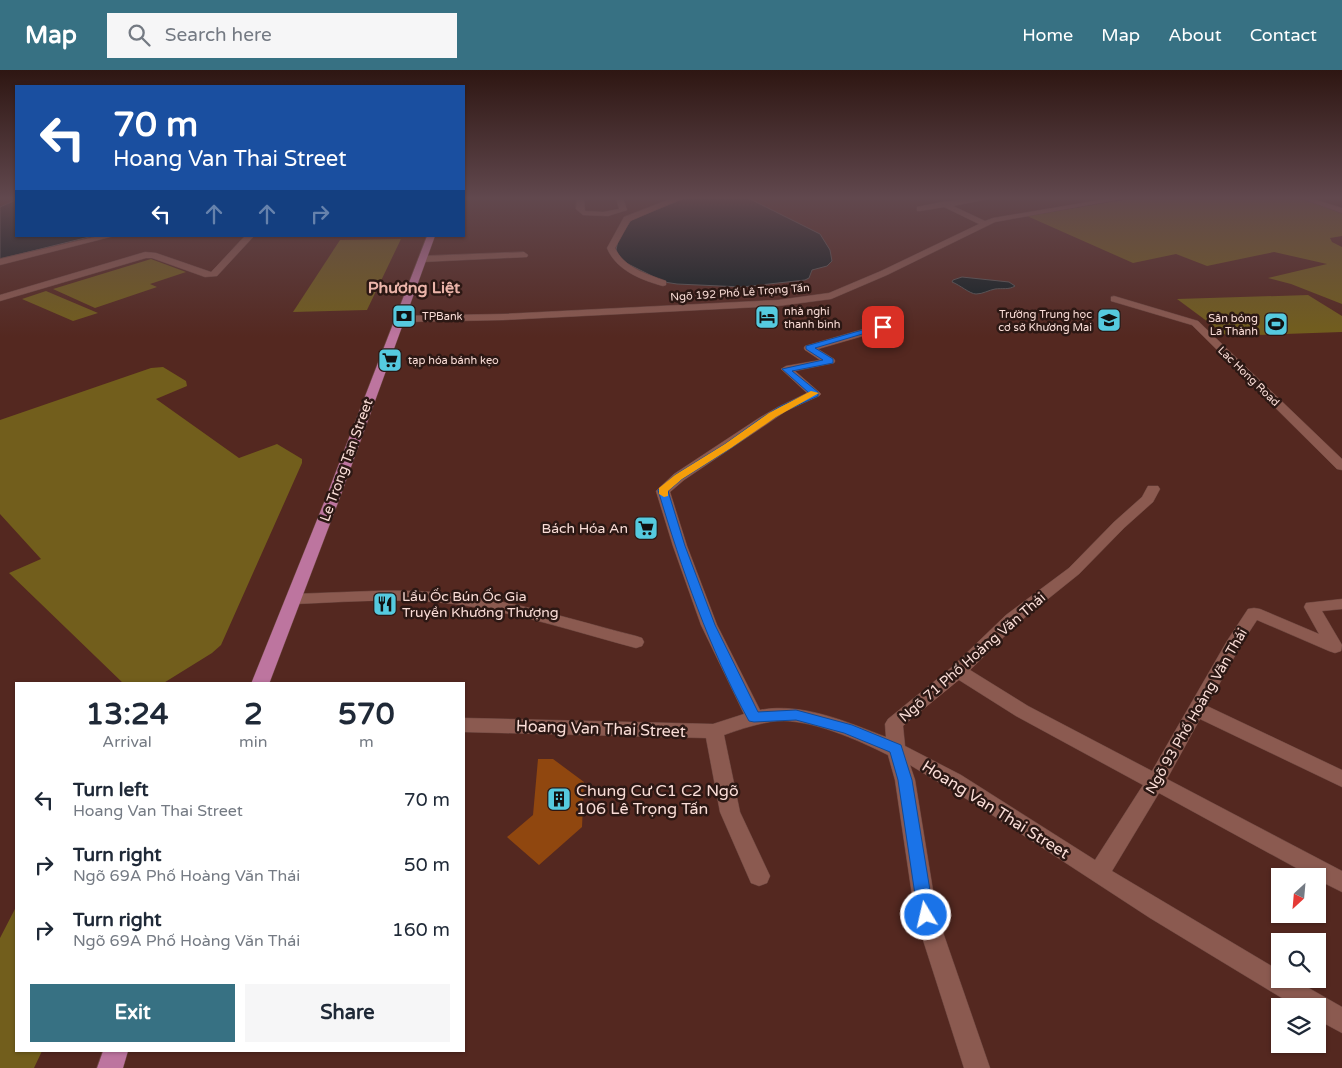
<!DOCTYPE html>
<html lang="en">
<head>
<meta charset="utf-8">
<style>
  body { margin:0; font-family:"Varela Round",sans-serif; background:#f6f6f7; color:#1f2937; height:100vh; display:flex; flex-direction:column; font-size:19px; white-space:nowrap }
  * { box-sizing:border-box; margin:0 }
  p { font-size:16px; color:#747a83 }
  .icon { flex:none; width:28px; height:28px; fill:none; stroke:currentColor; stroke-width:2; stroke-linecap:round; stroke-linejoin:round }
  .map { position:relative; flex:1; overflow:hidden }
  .panel { position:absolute; left:15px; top:612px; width:450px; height:370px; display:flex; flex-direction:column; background:#fff; border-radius:0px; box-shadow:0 1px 4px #0004 }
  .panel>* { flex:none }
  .top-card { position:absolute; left:15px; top:15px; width:450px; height:152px; border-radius:0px; box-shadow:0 1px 4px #0004; background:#1a4fa0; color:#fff; overflow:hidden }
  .needle { width:32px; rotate:206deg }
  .tools { position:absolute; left:1271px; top:798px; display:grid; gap:10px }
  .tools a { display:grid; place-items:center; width:55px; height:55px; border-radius:0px; background:#fff; box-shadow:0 1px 4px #0004; font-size:25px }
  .pin { position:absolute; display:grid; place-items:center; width:42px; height:42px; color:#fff; margin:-21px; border-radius:10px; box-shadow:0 2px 8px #0006 }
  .me { position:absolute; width:55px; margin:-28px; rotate:351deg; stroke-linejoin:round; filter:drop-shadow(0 0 4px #0008) }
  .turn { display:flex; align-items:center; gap:18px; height:105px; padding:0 15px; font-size:22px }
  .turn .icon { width:65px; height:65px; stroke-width:2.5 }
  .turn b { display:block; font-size:35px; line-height:42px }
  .lanes { display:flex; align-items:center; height:48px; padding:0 15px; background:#0003; justify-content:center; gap:25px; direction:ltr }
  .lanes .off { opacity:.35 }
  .eta { display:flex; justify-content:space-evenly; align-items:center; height:85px; text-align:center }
  .eta b { font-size:30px; font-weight:800; line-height:35px }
  .cta { display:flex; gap:10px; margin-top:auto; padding:10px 15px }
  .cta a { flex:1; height:58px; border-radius:0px; background:#377183; color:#fff; font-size:20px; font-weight:800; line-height:58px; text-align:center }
  .cta a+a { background:#f6f6f7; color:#1f2937 }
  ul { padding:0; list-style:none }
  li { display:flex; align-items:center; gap:15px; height:65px; padding:0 15px }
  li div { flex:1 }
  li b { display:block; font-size:19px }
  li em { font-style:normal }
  header { display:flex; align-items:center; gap:30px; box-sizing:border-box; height:70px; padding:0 25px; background:#377183; color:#fff }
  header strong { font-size:24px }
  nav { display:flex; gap:28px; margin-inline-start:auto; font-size:18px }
  .search { width:350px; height:45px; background:#f6f6f7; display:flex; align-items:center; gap:12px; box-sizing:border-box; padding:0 18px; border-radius:0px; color:#747a83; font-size:19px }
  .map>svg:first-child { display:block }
  .green { fill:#725e1c }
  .water { fill:#0e1e22; stroke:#555758 }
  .building { fill:#90470f }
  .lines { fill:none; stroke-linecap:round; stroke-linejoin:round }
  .minor-casing { stroke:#6a453e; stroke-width:1 }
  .major-casing { stroke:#6a453e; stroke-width:1 }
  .minor { fill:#8b5a50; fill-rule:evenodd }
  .major { fill:#bd759f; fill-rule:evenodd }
  .route { fill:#1a73e8; stroke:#114b97 }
  .slow { fill:#f59e0b }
  .labels { text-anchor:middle; stroke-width:5; stroke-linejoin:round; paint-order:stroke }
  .far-street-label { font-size:11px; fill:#faddd7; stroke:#2c1814 }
  .far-poi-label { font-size:11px; fill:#faddd7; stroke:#2c1814; text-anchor:start }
  .street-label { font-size:14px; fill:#faddd7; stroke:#2c1814 }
  .poi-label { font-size:14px; fill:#faddd7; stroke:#2c1814; text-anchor:end }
  .far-district-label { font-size:16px; font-weight:bold; fill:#ecb5aa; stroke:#2c1814 }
  .near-street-label { font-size:16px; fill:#faddd7; stroke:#2c1814 }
  .near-poi-label { font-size:16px; fill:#faddd7; stroke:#2c1814; text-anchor:start }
</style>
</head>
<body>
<header>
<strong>Map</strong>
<div class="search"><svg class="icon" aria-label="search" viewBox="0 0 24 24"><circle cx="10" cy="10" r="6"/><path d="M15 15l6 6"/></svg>Search here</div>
<nav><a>Home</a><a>Map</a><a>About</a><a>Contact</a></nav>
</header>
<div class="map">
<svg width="1342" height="998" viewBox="0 0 1342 998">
  <rect width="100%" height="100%" fill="#542820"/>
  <g class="green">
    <path d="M1135,128H1297L1342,141V166L1330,168L1332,172L1342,177V234L1291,214L1268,208L1327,194L1274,182L1207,196L1176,184L1133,193L1027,146Z"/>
    <path d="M401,169L367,240L293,242L340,170Z"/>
    <path d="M151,189L186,202L150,214L157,217L95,238L53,219Z"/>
    <path d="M46,221L98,243L73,251L22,229Z"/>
    <path d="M1308,225L1342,246V262L1227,266L1177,229Z"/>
    <path d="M163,297L186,311L187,316L156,329L239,388L277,374L302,389V393L221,575L212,583L162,614H124L9,503L41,489L0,444V350L151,298Z"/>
    <path d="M16,837V981H42L34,998H0V868Z"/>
  </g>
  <g class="water">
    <path d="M685,128H748L820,164L830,180L832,191L827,196L812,200L809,208L805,210L742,217L677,214L664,212L628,194L619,187L616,180L618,170L631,150Z"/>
    <path d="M16,130V166H93L0,189V137Z"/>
    <path d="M962,207L1009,212L1015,216C1009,220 1002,218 995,219C989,220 983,224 976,224C970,224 960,215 952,212L953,210Z"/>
  </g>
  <path class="building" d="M538,689H553L584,712L582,757L539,795L507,767L533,745Z"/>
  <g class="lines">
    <g class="minor-casing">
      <g id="minor">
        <path d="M577,128H584L585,141L603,142L619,139L616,128H623L627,140L608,146L583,145L576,139Z"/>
        <path d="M673,128H683L630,151L615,178C624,198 647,204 666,211V215L663,216C641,210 616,200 607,178L624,147Z"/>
        <path d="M977,128H993L953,136L985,151L993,148L1112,128H1127L995,152L887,205L831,229L778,236L503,250L399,252L394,249L399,246L503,244L778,230L829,223L881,201L979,154L944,137L920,141H917V137L942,132Z"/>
        <path d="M1300,128H1310L1342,138V143Z"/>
        <path d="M99,166H114L0,195V189Z"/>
        <path d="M245,166H254L217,206L205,207L152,188H146L0,231V225L145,182L156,183L211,202Z"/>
        <path d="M524,182L528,185L527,187L422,192L418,189L422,186Z"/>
        <path d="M1114,226L1198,251L1342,389V400L1337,399L1192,255L1111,231V227Z"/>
        <path d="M872,249L888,257L887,259L818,279L834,289L835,291L834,293L795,301L819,322L821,324L819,326L786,341L767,354L684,410L670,422L687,476L717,555L760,640C802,632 847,652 886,667L885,654L888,649L952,597L1006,545L1069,498L1114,452L1142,427L1148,416H1158L1160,419L1153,432L1124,458L1079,504L1018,553L970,600L1028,636L1152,701L1227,571L1248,539L1254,538L1260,539L1319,564L1304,537L1306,533L1342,529V539L1322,541L1342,575L1341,581L1335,583L1329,581L1257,550L1242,573L1207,636L1342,700V717L1200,649L1167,709L1342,801V822L1318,810V806H1311L1159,723L1112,801L1280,901V909H1293L1342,937V963L1318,950V936H1295L1150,848L983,739L910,695L915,710L937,845L990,998H964L915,845L895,710L888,685C858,670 811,649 777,651C759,653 741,659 724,665L740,742L770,806L767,813L759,816L751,813L720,742L706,668L464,662V648L713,654L744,644L701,555L673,476L656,421L674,404L759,348L778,337L807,323L781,299L786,296L820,290L805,280L804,278L805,276L874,256L867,252ZM959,610L1016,646L1143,715L1095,790L961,705L905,676L903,656Z"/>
        <path d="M374,521C401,520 428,521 454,524C516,531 576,551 636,566L642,568L644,572L642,576L636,578C576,562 516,542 454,534C401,527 347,532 294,534L288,533L286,529L288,525L294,524Z"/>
      </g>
    </g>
    <g class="major-casing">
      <g id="major">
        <path d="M427,166H435L339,430L269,614H251L325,430Z"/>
        <path d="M103,981H128L123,998H97Z"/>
      </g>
    </g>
    <use href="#minor" class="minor"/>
    <use href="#major" class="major"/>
  </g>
  <linearGradient id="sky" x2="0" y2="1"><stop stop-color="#2e1612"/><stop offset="0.48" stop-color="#61484e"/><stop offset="1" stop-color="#61484e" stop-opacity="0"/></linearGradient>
  <rect width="1342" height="267" fill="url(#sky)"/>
  <path class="route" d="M880,255L886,257L815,278L833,289V293L792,301L818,322V326L785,341L766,353L731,378L682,409L668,421L685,476L715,555L758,642L796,640L852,655L901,675L912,710L934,845L932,851L926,853L920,851L918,845L898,710L890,682L844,663L796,650L754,652L749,651C709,578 682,500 658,420L675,405L725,374L760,349L779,337L809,323L782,299L823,290L806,279V276Z"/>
  <path class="slow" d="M811,321L819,323L776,347L731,378L682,409L668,421V426L664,427L659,424V418L675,405L725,374L769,343Z"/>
  <defs>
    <g id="bank-square" transform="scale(1.25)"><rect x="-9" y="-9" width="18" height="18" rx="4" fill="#55cadf" stroke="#2c1814"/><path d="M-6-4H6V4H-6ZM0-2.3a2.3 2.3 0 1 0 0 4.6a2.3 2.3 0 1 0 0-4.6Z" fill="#111"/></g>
    <g id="hotel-square" transform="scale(1.25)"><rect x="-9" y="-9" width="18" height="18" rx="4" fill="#55cadf" stroke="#2c1814"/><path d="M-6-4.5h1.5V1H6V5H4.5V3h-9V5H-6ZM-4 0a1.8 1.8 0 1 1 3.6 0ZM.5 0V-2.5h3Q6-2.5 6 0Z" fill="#111"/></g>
    <g id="school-square" transform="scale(1.25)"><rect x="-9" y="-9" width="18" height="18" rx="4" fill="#55cadf" stroke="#2c1814"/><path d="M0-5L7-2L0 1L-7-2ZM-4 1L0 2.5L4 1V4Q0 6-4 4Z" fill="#111"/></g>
    <g id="stadium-square" transform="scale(1.25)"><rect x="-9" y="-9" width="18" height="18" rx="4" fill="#55cadf" stroke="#2c1814"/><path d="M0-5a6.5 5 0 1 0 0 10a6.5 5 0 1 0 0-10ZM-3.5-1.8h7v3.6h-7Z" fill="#111"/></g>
    <g id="supermarket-square" transform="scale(1.25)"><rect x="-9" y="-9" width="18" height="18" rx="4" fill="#55cadf" stroke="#2c1814"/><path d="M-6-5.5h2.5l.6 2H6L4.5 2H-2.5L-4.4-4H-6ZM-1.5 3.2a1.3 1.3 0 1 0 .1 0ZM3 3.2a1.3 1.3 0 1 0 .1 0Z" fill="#111"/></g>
    <g id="restaurant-square" transform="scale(1.25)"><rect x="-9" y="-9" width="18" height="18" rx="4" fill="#55cadf" stroke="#2c1814"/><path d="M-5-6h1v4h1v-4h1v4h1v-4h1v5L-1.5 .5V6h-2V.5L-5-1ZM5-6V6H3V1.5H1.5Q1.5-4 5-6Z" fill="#111"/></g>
    <g id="building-square" transform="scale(1.25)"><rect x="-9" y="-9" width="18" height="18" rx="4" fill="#55cadf" stroke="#2c1814"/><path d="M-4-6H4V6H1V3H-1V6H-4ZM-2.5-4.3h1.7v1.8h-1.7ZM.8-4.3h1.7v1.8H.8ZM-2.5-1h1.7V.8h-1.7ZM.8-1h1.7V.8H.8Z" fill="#111"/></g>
  </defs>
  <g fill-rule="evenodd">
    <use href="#bank-square" x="404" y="246"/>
    <use href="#hotel-square" x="767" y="247"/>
    <use href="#school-square" x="1109" y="250"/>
    <use href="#stadium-square" x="1276" y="254"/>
    <use href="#supermarket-square" x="390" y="290"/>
    <use href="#supermarket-square" x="646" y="458"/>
    <use href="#restaurant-square" x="385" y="534"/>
    <use href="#building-square" x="559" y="729"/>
  </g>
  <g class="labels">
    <g class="far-street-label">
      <text transform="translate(740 222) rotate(-4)" y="4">Ngõ 192 Phố Lê Trọng Tấn</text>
      <text transform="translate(1249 306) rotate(44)" y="4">Lac Hong Road</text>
    </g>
    <g class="far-poi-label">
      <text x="784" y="245">nhà nghỉ<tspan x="784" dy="13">thanh bình</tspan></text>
      <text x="1092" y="248" text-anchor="end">Trường Trung học<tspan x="1092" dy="13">cơ sở Khương Mai</tspan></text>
      <text x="422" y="250">TPBank</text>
      <text x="1258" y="252" text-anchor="end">Sân bóng<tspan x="1258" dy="13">La Thành</tspan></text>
      <text x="408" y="294">tạp hóa bánh kẹo</text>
    </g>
    <g class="street-label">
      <text transform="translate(346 390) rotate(-70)" y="5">Le Trong Tan Street</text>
      <text transform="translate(972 587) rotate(-41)" y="5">Ngõ 71 Phố Hoàng Văn Thái</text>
      <text transform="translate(1196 641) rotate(-60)" y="5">Ngõ 93 Phố Hoàng Văn Thái</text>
    </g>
    <g class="poi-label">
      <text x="628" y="463">Bách Hóa An</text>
      <text x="402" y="531" text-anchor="start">Lẩu Ốc Bún Ốc Gia<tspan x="402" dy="16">Truyền Khương Thượng</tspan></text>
    </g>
    <g class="far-district-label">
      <text x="414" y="223">Phương Liệt</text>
    </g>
    <g class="near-street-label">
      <text transform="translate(601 658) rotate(2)" y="6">Hoang Van Thai Street</text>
      <text transform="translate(996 739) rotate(32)" y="6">Hoang Van Thai Street</text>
    </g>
    <g class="near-poi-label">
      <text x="576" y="726">Chung Cư C1 C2 Ngõ<tspan x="576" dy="18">106 Lê Trọng Tấn</tspan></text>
    </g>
  </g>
</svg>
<div class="tools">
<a><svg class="needle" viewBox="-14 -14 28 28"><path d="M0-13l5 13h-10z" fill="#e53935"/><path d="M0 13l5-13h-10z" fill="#747a83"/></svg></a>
<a><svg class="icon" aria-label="search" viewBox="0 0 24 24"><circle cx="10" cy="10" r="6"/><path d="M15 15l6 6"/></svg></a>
<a><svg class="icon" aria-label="layers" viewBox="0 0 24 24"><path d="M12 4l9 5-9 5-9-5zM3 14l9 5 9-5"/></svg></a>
</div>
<div class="pin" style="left:883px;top:257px;background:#d93025"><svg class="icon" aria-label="arrive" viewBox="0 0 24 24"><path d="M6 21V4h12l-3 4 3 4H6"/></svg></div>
<svg class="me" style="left:926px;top:845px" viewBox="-20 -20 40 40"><circle r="17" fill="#1a73e8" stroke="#fff" stroke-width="3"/><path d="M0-11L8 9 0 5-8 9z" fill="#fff"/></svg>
<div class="top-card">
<div class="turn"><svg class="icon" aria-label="left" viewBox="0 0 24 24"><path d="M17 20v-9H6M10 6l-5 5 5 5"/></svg><div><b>70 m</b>Hoang Van Thai Street</div></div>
<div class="lanes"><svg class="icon" aria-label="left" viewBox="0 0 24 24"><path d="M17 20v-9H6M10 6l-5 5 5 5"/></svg><svg class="icon off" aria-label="ahead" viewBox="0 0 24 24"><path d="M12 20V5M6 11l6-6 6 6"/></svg><svg class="icon off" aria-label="ahead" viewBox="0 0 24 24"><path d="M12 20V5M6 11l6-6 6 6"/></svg><svg class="icon off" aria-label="right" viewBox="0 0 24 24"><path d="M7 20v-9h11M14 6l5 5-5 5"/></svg></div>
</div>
<section class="panel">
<div class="eta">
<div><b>13:24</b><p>Arrival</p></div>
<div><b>2</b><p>min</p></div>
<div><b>570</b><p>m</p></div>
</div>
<ul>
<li><svg class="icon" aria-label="left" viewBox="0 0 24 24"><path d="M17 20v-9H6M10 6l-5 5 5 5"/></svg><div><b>Turn left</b><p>Hoang Van Thai Street</p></div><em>70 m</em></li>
<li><svg class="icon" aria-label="right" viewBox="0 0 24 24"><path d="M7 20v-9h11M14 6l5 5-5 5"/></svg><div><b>Turn right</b><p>Ngõ 69A Phố Hoàng Văn Thái</p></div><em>50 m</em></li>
<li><svg class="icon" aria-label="right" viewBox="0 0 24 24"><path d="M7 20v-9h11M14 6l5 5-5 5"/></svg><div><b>Turn right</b><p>Ngõ 69A Phố Hoàng Văn Thái</p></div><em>160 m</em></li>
</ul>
<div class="cta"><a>Exit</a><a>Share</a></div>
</section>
</div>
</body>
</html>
